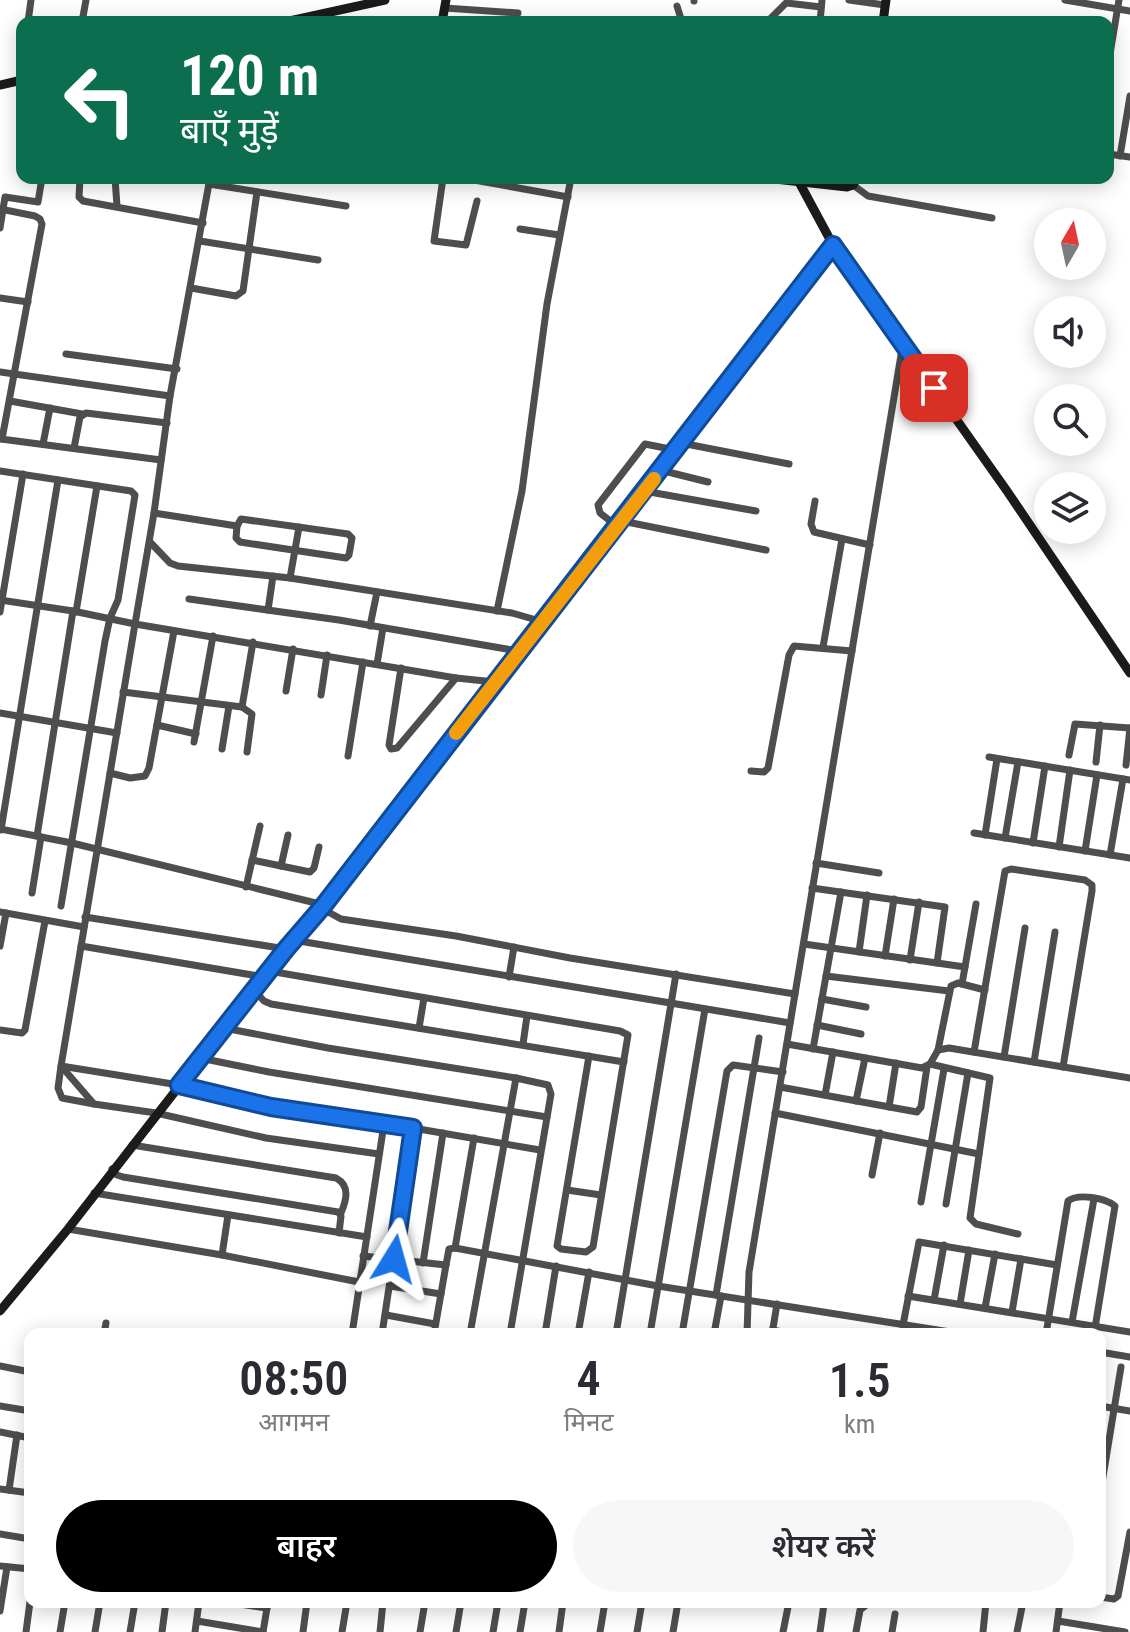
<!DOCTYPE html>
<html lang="hi">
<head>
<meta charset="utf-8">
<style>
  body { margin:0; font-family:"Roboto Condensed","Noto Sans Devanagari",sans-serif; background:#f7f7f7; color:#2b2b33; height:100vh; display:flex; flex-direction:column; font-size:30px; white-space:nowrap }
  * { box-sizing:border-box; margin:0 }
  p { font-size:26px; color:#7c7c81 }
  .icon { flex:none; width:44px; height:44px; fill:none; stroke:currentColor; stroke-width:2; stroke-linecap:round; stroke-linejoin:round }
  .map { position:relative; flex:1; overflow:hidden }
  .details { position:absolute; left:24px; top:1328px; width:1082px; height:280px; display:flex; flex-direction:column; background:#fff; border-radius:16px; box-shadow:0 4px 20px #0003 }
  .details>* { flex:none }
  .top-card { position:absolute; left:16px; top:16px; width:1098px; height:168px; border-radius:16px; box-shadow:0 4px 20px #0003; background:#0b6e4f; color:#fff; overflow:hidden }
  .needle { width:52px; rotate:9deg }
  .controls { position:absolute; left:1034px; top:208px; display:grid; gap:16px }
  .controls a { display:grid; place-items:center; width:72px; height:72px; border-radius:50%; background:#fff; box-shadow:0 4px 20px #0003; font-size:40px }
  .pin { position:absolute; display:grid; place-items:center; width:68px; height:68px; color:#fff; margin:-34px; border-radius:16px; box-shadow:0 4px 12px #0006 }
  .me { position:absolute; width:88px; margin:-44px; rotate:8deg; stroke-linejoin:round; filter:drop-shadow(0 0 6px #0008) }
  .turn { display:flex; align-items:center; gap:28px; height:168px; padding:0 32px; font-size:36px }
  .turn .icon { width:104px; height:104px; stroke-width:2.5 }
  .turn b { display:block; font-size:56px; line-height:68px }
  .eta { display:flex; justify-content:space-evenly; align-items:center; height:136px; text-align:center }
  .eta b { font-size:48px; font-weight:600; line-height:56px }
  .primary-button { display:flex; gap:16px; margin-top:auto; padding:16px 32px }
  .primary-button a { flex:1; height:92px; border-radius:48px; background:#000; color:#fff; font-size:32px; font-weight:600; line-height:92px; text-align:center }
  .primary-button a+a { background:#f7f7f7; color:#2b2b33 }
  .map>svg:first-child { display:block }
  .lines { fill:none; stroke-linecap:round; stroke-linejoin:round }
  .street { stroke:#4e4e4e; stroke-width:7 }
  .secondary { stroke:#1b1b1b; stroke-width:9 }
  .route-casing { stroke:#114b97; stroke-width:20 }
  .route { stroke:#1a73e8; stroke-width:14 }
  .slow { stroke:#f59e0b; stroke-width:14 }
</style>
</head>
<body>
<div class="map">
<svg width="1130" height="1632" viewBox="0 0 1130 1632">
  <rect width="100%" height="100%" fill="#fff"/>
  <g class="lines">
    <g class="street">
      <path d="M694,0V1"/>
      <path d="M849,0L885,5"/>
      <path d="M1065,0L1130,11"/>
      <path d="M787,3L821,7"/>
      <path d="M677,6L682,22"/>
      <path d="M445,8L518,13"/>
      <path d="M28,22L31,0"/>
      <path d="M82,22L86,0"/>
      <path d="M767,22L788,1"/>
      <path d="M820,22L822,0"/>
      <path d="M1108,66L1119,0"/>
      <path d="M20,81L22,65"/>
      <path d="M1108,154L1130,157"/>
      <path d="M1120,156L1130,96"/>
      <path d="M80,178L79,197L83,201L203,223"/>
      <path d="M115,178L117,206"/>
      <path d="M210,178L170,396L154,513L135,624L456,678L495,682"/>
      <path d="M443,178L434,241L466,245L477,201"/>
      <path d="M463,178L568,197"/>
      <path d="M990,178L1004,180"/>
      <path d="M209,184L346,206"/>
      <path d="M853,185L868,196L992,218"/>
      <path d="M0,209L35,216L40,219L42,224L2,439"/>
      <path d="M0,228L5,197L38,202L42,178"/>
      <path d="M520,229L559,235"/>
      <path d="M200,241L318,260"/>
      <path d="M191,288L236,296L243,291L257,192"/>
      <path d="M0,298L28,302"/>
      <path d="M66,354L177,369"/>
      <path d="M0,372L170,396"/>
      <path d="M10,401L82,414"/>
      <path d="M1,439L161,460"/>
      <path d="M681,443L789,464"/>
      <path d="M43,444L50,408"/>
      <path d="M74,448L80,417L86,413L167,423"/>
      <path d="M660,470L708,482"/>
      <path d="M0,471L131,491L135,495L118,600L110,618L105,641L61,906"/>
      <path d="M644,491L756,511"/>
      <path d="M815,501L811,524L814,532L870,545"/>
      <path d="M154,513L237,526"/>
      <path d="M241,519L348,534L352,538L349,555L346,558L240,542L236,538L237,526Z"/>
      <path d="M622,521L766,550"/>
      <path d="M618,527L600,513L598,505L645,444L675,450"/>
      <path d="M150,542L170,563L178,566L290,578L512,613L540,621"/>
      <path d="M290,578L299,527"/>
      <path d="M189,599L339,620L518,651"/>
      <path d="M0,600L73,611L135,624L61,1066L94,1104L156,1113L266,1138L379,1154"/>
      <path d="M268,610L273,576"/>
      <path d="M497,611L522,491L547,304L571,178"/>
      <path d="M0,612L23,474"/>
      <path d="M76,612L97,486"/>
      <path d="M370,626L377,592"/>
      <path d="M823,647L842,539"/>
      <path d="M377,664L383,628"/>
      <path d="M401,668L389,745L391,749L397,748L456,678"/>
      <path d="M286,691L293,649"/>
      <path d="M123,692L242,707L253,642"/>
      <path d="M321,695L327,655"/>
      <path d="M242,707L252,714L247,752"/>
      <path d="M0,713L117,733"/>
      <path d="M157,725L196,734"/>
      <path d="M194,742L213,636"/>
      <path d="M222,749L229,706"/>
      <path d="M1069,755L1075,724L1130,728"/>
      <path d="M348,756L363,662"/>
      <path d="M989,757L1130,780"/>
      <path d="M1096,762L1100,725"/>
      <path d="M1126,765L1130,728"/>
      <path d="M751,771L764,772L768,768L789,655L794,646L852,651"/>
      <path d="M110,773L130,778L145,776L149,768L174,631"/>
      <path d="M0,829L72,843L324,905"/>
      <path d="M1,830L58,480"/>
      <path d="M974,833L1130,858"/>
      <path d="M985,835L997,759"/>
      <path d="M37,836L73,611"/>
      <path d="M1005,838L1018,762"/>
      <path d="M1033,843L1045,766"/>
      <path d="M1059,847L1070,770"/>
      <path d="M1085,851L1097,775"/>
      <path d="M1110,855L1123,779"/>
      <path d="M252,860L310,872L314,868L319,847"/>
      <path d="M816,863L879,873"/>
      <path d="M281,866L288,835"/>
      <path d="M246,887L260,826"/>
      <path d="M812,888L945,907L937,963"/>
      <path d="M32,893L41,837"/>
      <path d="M321,908L341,919L456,936L570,958L795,994L749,1272L747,1334"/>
      <path d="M0,912L84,927"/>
      <path d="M85,917L286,949"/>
      <path d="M293,940L790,1023"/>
      <path d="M804,944L965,967"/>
      <path d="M0,946L6,913"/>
      <path d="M81,946L264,977"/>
      <path d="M859,952L867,895"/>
      <path d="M885,956L894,899"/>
      <path d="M910,960L919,902"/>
      <path d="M269,971L620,1031L628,1035L593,1247L586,1252L561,1249L557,1246L589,1056"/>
      <path d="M826,976L949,991"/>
      <path d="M509,977L514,947"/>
      <path d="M962,984L976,904"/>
      <path d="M254,990L264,1001L271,1004L624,1062"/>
      <path d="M795,994L903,343"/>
      <path d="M822,999L866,1007"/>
      <path d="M817,1025L861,1034"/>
      <path d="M224,1028L328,1048L516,1078L470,1334"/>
      <path d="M419,1028L424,998"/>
      <path d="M0,1030L22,1033L25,1030L45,921"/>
      <path d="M523,1044L527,1016"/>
      <path d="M787,1044L922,1068L930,1064L938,1050L949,1048L1130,1078"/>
      <path d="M813,1049L841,892"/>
      <path d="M938,1050L951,986L958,983L985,990"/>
      <path d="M974,1052L1005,871L1011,869L1085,880L1092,885V891L1063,1067"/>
      <path d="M1004,1057L1025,928"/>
      <path d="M200,1058L269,1072L547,1117"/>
      <path d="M1034,1062L1055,932"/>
      <path d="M930,1064L990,1078L970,1218L976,1224L1018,1234"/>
      <path d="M780,1087L917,1112L921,1107L927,1067"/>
      <path d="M825,1095L833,1052"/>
      <path d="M856,1101L865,1058"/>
      <path d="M94,1104L62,1098L58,1088L61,1066L179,1085L271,1107L321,1116L413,1128L540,1150"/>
      <path d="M889,1107L896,1063"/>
      <path d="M775,1113L979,1154"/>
      <path d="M132,1145L336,1178C351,1186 346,1201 341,1213"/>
      <path d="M112,1169L117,1175L123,1177L338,1212L341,1216L339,1233"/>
      <path d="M872,1175L880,1133"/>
      <path d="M567,1190L601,1195"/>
      <path d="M94,1193L367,1237"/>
      <path d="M921,1202L944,1069"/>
      <path d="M946,1204L968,1073"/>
      <path d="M68,1229L222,1255L359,1282"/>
      <path d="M455,1248L658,1286L963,1334"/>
      <path d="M222,1255L228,1215"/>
      <path d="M363,1256L446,1265L449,1249L455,1248L474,1138"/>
      <path d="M423,1263L443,1133"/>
      <path d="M390,1286L441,1294"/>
      <path d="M716,1295L759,1038"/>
      <path d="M908,1296L1130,1332"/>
      <path d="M934,1300L944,1245"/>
      <path d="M960,1304L969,1250"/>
      <path d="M985,1308L995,1254"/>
      <path d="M1012,1312L1021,1259"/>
      <path d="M386,1315L435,1324"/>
      <path d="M1072,1322L1094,1199"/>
      <path d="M903,1325L919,1242L1057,1265"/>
      <path d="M772,1330L793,1334"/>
      <path d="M104,1334L106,1323"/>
      <path d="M352,1334L384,1124"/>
      <path d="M382,1334L413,1128"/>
      <path d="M434,1334L446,1265"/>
      <path d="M510,1334L551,1094L548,1085L516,1078"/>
      <path d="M545,1334L556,1266"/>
      <path d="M578,1334L589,1272"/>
      <path d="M616,1334L676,974"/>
      <path d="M650,1334L705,1009"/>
      <path d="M682,1334L727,1071L733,1065L783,1072"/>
      <path d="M714,1334L721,1296"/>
      <path d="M772,1334L777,1304"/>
      <path d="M1046,1334L1068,1201C1078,1193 1106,1198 1115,1206L1094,1334"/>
      <path d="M1100,1352L1130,1357"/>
      <path d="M0,1366L30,1372"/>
      <path d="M0,1406L30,1411"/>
      <path d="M1100,1406L1130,1411"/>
      <path d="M0,1432L30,1438"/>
      <path d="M0,1489L30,1493"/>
      <path d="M9,1490L17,1435"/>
      <path d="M1100,1495L1121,1367"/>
      <path d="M0,1534L30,1539"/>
      <path d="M0,1566L30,1569"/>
      <path d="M1100,1597L1114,1599L1118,1596L1130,1532"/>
      <path d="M226,1602L267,1608"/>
      <path d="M0,1611L7,1567"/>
      <path d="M197,1621L263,1632"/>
      <path d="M1058,1621L1125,1632"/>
      <path d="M26,1632L30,1602"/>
      <path d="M60,1632L65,1602"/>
      <path d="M95,1632L100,1602"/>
      <path d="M130,1632L135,1602"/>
      <path d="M162,1632L166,1602"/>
      <path d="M195,1632L199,1602"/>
      <path d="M263,1632L268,1602"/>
      <path d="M303,1632L307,1602"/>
      <path d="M342,1632L347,1602"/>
      <path d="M380,1632L383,1602"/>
      <path d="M420,1632L425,1602"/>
      <path d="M456,1632L461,1602"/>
      <path d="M493,1632L498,1602"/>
      <path d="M520,1632L525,1602"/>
      <path d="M559,1632L563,1602"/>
      <path d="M600,1632L605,1602"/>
      <path d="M637,1632L642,1602"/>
      <path d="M673,1632L678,1602"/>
      <path d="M783,1632L789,1602"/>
      <path d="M820,1632L824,1604"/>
      <path d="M856,1632L860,1610L870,1602"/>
      <path d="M892,1632L895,1614"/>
      <path d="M983,1632L986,1602"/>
      <path d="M1017,1632L1023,1602"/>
      <path d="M1056,1632L1060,1602"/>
    </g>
    <g class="secondary">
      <path d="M285,22L385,0"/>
      <path d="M442,22L446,0"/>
      <path d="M883,22L886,0"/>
      <path d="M0,85L22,80"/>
      <path d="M766,178L847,187L853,185L857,178"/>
      <path d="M799,182L833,245L1007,491L1130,673"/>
      <path d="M0,1311L68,1229L286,949L324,905C493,684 664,465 833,245"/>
    </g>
  </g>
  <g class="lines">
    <g class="route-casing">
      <path id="route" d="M394,1259L413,1128L271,1107L179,1085L286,949L324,905L833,245L934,388"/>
    </g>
    <use href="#route" class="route"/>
    <path class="slow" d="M456,733L654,479"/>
  </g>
</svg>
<div class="controls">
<a><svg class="needle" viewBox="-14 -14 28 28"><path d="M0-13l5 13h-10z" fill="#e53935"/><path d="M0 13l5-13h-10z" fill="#7c7c81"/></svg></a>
<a><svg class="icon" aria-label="sound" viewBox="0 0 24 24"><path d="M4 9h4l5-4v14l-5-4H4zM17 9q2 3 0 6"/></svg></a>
<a><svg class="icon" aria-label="search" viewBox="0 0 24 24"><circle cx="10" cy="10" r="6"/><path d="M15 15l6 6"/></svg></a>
<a><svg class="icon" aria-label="layers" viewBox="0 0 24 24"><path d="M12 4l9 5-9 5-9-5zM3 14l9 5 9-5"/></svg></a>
</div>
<div class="pin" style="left:934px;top:388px;background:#d93025"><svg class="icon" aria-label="arrive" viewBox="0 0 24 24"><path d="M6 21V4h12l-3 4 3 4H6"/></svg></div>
<svg class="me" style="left:394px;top:1259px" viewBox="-20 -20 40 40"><path d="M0-17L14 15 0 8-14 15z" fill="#1a73e8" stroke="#fff" stroke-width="4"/></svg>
<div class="top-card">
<div class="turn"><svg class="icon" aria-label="left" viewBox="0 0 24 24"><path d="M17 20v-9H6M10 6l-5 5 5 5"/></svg><div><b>120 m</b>बाएँ मुड़ें</div></div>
</div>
<section class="details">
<div class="eta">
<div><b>08:50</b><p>आगमन</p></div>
<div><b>4</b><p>मिनट</p></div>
<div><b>1.5</b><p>km</p></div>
</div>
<div class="primary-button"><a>बाहर</a><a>शेयर करें</a></div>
</section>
</div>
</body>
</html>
